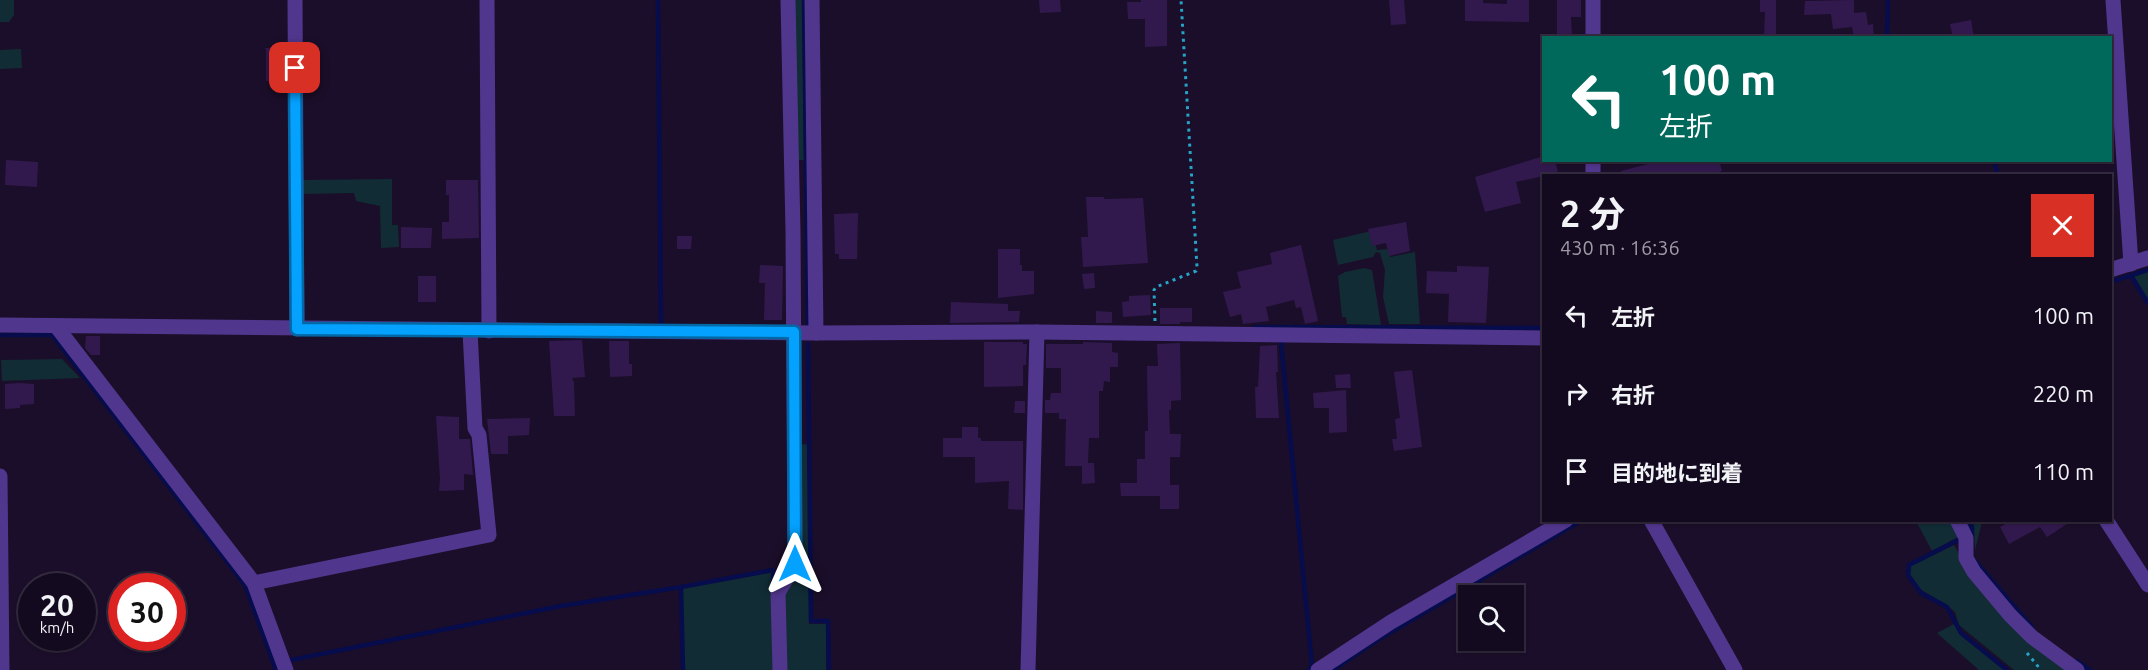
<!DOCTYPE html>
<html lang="ja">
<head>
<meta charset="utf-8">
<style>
  body { margin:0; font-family:Ubuntu,"Noto Sans JP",sans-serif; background:#1d1329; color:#f1f3f6; height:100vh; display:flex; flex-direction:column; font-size:22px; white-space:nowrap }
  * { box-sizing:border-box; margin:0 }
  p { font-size:20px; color:#9d9aa5 }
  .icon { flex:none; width:33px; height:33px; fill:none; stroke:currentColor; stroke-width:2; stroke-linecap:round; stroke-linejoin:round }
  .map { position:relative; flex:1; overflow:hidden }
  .sheet { position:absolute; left:1542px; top:174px; width:570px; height:348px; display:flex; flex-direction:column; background:#140a20; border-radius:0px; box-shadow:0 2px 4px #0004,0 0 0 2px #332b3e }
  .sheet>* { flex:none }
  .banner { position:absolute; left:1542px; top:36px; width:570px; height:126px; border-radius:0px; box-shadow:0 2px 4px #0004,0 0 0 2px #332b3e; background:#00695c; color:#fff; overflow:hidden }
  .buttons { position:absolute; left:1458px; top:585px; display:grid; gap:12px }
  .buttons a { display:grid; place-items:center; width:66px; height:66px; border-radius:0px; background:#140a20; box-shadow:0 2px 4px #0004,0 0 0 2px #332b3e; font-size:30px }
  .speed { position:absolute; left:18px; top:573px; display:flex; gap:12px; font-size:30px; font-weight:700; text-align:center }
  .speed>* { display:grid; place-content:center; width:78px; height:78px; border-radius:50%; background:#140a20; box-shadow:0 2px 4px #0004,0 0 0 2px #332b3e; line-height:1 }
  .speed small { font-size:15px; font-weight:400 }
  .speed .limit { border:9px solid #d22; background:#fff; color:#111 }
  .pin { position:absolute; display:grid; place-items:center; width:51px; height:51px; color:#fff; margin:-26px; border-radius:12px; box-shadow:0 3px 9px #0006 }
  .me { position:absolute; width:66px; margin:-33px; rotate:0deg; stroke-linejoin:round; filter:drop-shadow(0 0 4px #0008) }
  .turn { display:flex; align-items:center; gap:21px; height:126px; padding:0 18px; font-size:27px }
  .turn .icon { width:78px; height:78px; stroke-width:2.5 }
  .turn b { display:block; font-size:42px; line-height:51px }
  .round { display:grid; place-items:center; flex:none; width:63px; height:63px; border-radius:0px; background:#1d1329 }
  .overview { display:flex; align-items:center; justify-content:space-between; height:102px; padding:0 18px }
  h1 { font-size:36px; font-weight:700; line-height:45px }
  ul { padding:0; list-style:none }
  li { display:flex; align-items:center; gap:18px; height:78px; padding:0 18px }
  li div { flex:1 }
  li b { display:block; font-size:22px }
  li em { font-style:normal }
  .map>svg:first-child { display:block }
  .green { fill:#112c35 }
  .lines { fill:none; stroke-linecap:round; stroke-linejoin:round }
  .stream { stroke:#060c4c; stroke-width:4.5 }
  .building { fill:#32194d }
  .path { stroke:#26a3c5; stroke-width:3; stroke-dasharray:3 4.5; stroke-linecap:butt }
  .minor { stroke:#51368d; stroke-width:15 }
  .route-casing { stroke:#0369a6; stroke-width:15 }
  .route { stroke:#04a1ff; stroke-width:10 }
</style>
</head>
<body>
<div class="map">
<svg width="2148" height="670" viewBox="0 0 2148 670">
  <rect width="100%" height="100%" fill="#1b0e2a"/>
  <g class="green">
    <path d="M0,0H14V15L9,22H0Z"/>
    <path d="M792,0H802L804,160H794Z"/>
    <path d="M21,49L22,68L0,69V50Z"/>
    <path d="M392,179V225H398L399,247L381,248L380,206L356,201L354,193L302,194V180Z"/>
    <path d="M1371,231L1377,250L1388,249L1390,257L1415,252L1420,324H1389L1383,297L1385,270L1380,253L1376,252L1373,257L1338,265L1333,240Z"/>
    <path d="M1364,268L1372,270L1381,325L1347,324L1346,317H1342L1338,276L1345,272Z"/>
    <path d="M2148,272V300L2134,276Z"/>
    <path d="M62,359L80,378L2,381L1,360Z"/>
    <path d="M808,444L809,624H826V670H682L679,589L800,567L796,445Z"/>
    <path d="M1916,521H1954L1960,536L1932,551Z"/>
    <path d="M1971,521L1982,522L1975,550L1974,525Z"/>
    <path d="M1954,545L1970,572L2072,670H2014L1959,625L1955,612L1948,606L1920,589L1910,576L1911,566Z"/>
    <path d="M1954,624L1960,634L2005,670H1979L1937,633Z"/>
  </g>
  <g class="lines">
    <g class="stream">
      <path d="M658,0L661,325"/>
      <path d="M804,0L808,328"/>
      <path d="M1887,38L1888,0"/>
      <path d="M1967,160H1972"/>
      <path d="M1994,160L1998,176"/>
      <path d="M2131,276L2148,303"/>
      <path d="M2110,282L2148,270"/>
      <path d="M1255,327L1544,328"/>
      <path d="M0,335H52L245,585L276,670"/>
      <path d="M1281,342L1312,666L1309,670"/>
      <path d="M808,344L811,621H828L829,670"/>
      <path d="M1968,520L1972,528L1971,538"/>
      <path d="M1962,538L1909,565L1908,575L1921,593L1947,607L1961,633L2007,670"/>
      <path d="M1975,561L2032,627"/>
      <path d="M681,587L683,670"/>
      <path d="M286,661L561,606L681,587L773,570V589"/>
      <path d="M2077,661L2090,670"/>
      <path d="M1333,670L1381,638L1582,520"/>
    </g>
  </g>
  <g class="building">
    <path d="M1039,0H1060L1061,12L1040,13Z"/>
    <path d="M1141,0H1167V46L1145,47V19H1128L1127,2H1141Z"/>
    <path d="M1389,0H1404L1406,24L1391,25Z"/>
    <path d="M1465,0H1483V3L1507,4V0H1529V22L1465,21Z"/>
    <path d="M1557,0H1581V17H1571L1572,38H1557Z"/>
    <path d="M1760,0H1776V38H1764L1765,12H1760Z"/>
    <path d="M1854,0V13L1866,12L1868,25L1873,24L1874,38H1854L1852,27L1833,29L1831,14L1804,15L1805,1Z"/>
    <path d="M1971,20L1974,38H1953L1950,24Z"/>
    <path d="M272,45H286V81H266V49L264,48H273Z"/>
    <path d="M1544,156V160H1555L1558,173L1516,182L1521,203L1485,212L1475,177Z"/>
    <path d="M6,160L38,162L37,187L5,185Z"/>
    <path d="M1663,160H1719L1722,171L1715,173L1716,176H1622L1621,171Z"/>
    <path d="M446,180H478L479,238L442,239V222H449V195H446Z"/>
    <path d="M1086,197H1104V199L1143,198L1148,263L1083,267L1081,237H1088Z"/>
    <path d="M858,213L857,259H839V254H835L834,214Z"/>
    <path d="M1406,222L1410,251L1389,256L1386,243L1372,246L1368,229Z"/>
    <path d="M401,227L432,228L431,248H401Z"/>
    <path d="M677,236H692L691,249H677Z"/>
    <path d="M1301,245L1318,321L1305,324L1301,307L1296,308L1294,300L1266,307L1269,321L1243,324L1241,314L1230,317L1223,292L1241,288L1237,272L1272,264L1270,253Z"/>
    <path d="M998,249H1020V265H1022V271H1034V294L998,298Z"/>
    <path d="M760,265L783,266L782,320H764L765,283H759Z"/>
    <path d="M1457,266L1489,267L1486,323L1448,322L1449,294L1426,293L1427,271L1457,272Z"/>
    <path d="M1094,273L1095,288L1084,289L1082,274Z"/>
    <rect x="418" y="276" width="18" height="26"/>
    <path d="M1150,295L1151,315L1123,317L1122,302L1129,301V296Z"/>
    <path d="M951,302L1008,304V311H1020L1019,322L950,323Z"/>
    <path d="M1160,308H1192V322H1180V324H1160Z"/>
    <path d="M1096,311L1112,312V323H1096Z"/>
    <path d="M86,336H100V355H91L85,348Z"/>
    <path d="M582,340L585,377L572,378L574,382L575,416H554L549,341Z"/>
    <path d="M609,341H629V364H632V376L610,377Z"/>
    <path d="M984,342H1023V344H1027L1026,365H1023V386L984,387Z"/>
    <path d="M1083,342L1112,343V352L1118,353V367H1110V382L1104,381L1103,391H1099V438H1089L1088,463H1094L1095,483L1082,484V466H1065L1066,419H1059V413H1045V400H1050L1051,393H1061V368H1046V344H1083Z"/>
    <path d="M1180,343L1181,400L1171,401V410H1169L1170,434H1181L1180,457H1170V485H1179V509H1160V496H1121L1120,483H1137V459H1145V431H1148L1147,366H1158L1157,344Z"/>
    <path d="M1277,345L1278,372H1276L1279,418H1256L1255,387H1258L1260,346Z"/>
    <path d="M1412,370L1422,447L1394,451L1392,439H1397L1395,419L1400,418L1394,372Z"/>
    <path d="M1350,374L1351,388H1336L1335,375Z"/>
    <path d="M19,383L34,384V404L20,405V408L5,409V384Z"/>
    <path d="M1346,390L1347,432L1329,433V408H1314L1313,393Z"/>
    <path d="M1015,401H1025V413H1014Z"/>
    <path d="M436,416L459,417V439H470L473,475L464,474V490L439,491L440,479Z"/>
    <path d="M530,418L529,435L508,436V454H491L487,419Z"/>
    <path d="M962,427H978V438H981V441H1023V510L1008,509L1009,481L975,483V457H943V438H962Z"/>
    <path d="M2012,520H2073L2047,537L2040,527L2009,544L2000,527Z"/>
  </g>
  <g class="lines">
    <g class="path">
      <path d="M1155,321L1154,290L1156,287L1196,271L1197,267L1181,0"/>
      <path d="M2027,653L2041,670"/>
    </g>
    <g class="minor">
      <path d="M295,0L297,329"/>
      <path d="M487,0L489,331"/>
      <path d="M812,0L816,333"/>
      <path d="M2113,0L2131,264"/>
      <path d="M1593,38V0"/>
      <path d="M1593,176V160"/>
      <path d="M2110,270L2148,258"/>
      <path d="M0,325L816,333L1037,332L1544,338"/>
      <path d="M56,326L254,583L286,670"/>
      <path d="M0,476L2,670"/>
      <path d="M1651,520L1735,670"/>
      <path d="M1957,520L1966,538V558L1974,572L2010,615L2032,637L2077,670"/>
      <path d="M2106,520L2148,585"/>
      <path d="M254,583L489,535L479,435L475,428L470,331"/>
      <path d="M780,670L778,593L795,564L793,231L788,0"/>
      <path d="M1028,670L1037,332"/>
      <path d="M1318,670L1391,622L1566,520"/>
    </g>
  </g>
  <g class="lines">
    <g class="route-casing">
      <path id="route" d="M295,68L297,329L794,332L795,564"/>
    </g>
    <use href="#route" class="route"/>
  </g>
</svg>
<div class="buttons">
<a><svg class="icon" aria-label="search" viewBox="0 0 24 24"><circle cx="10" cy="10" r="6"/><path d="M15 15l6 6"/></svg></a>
</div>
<div class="speed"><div>20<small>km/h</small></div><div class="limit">30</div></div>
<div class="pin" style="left:295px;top:68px;background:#d93025"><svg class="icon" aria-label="arrive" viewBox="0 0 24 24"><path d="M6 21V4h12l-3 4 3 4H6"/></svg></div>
<svg class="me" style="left:795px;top:564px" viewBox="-20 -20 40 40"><path d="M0-17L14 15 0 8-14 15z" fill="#04a1ff" stroke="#fff" stroke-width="4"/></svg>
<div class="banner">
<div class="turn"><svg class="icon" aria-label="left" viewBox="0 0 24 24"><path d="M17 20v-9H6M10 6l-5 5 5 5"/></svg><div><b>100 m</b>左折</div></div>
</div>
<section class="sheet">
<div class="overview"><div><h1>2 分</h1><p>430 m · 16:36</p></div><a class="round" style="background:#d93025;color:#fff"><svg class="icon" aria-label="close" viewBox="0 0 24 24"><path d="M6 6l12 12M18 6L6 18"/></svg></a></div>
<ul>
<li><svg class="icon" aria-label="left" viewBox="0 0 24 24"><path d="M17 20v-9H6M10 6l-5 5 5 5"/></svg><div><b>左折</b></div><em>100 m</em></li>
<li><svg class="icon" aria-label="right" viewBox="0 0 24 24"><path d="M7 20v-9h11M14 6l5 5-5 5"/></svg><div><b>右折</b></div><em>220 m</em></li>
<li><svg class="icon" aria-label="arrive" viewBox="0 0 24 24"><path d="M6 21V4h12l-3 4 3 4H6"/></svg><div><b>目的地に到着</b></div><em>110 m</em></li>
</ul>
</section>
</div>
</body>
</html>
